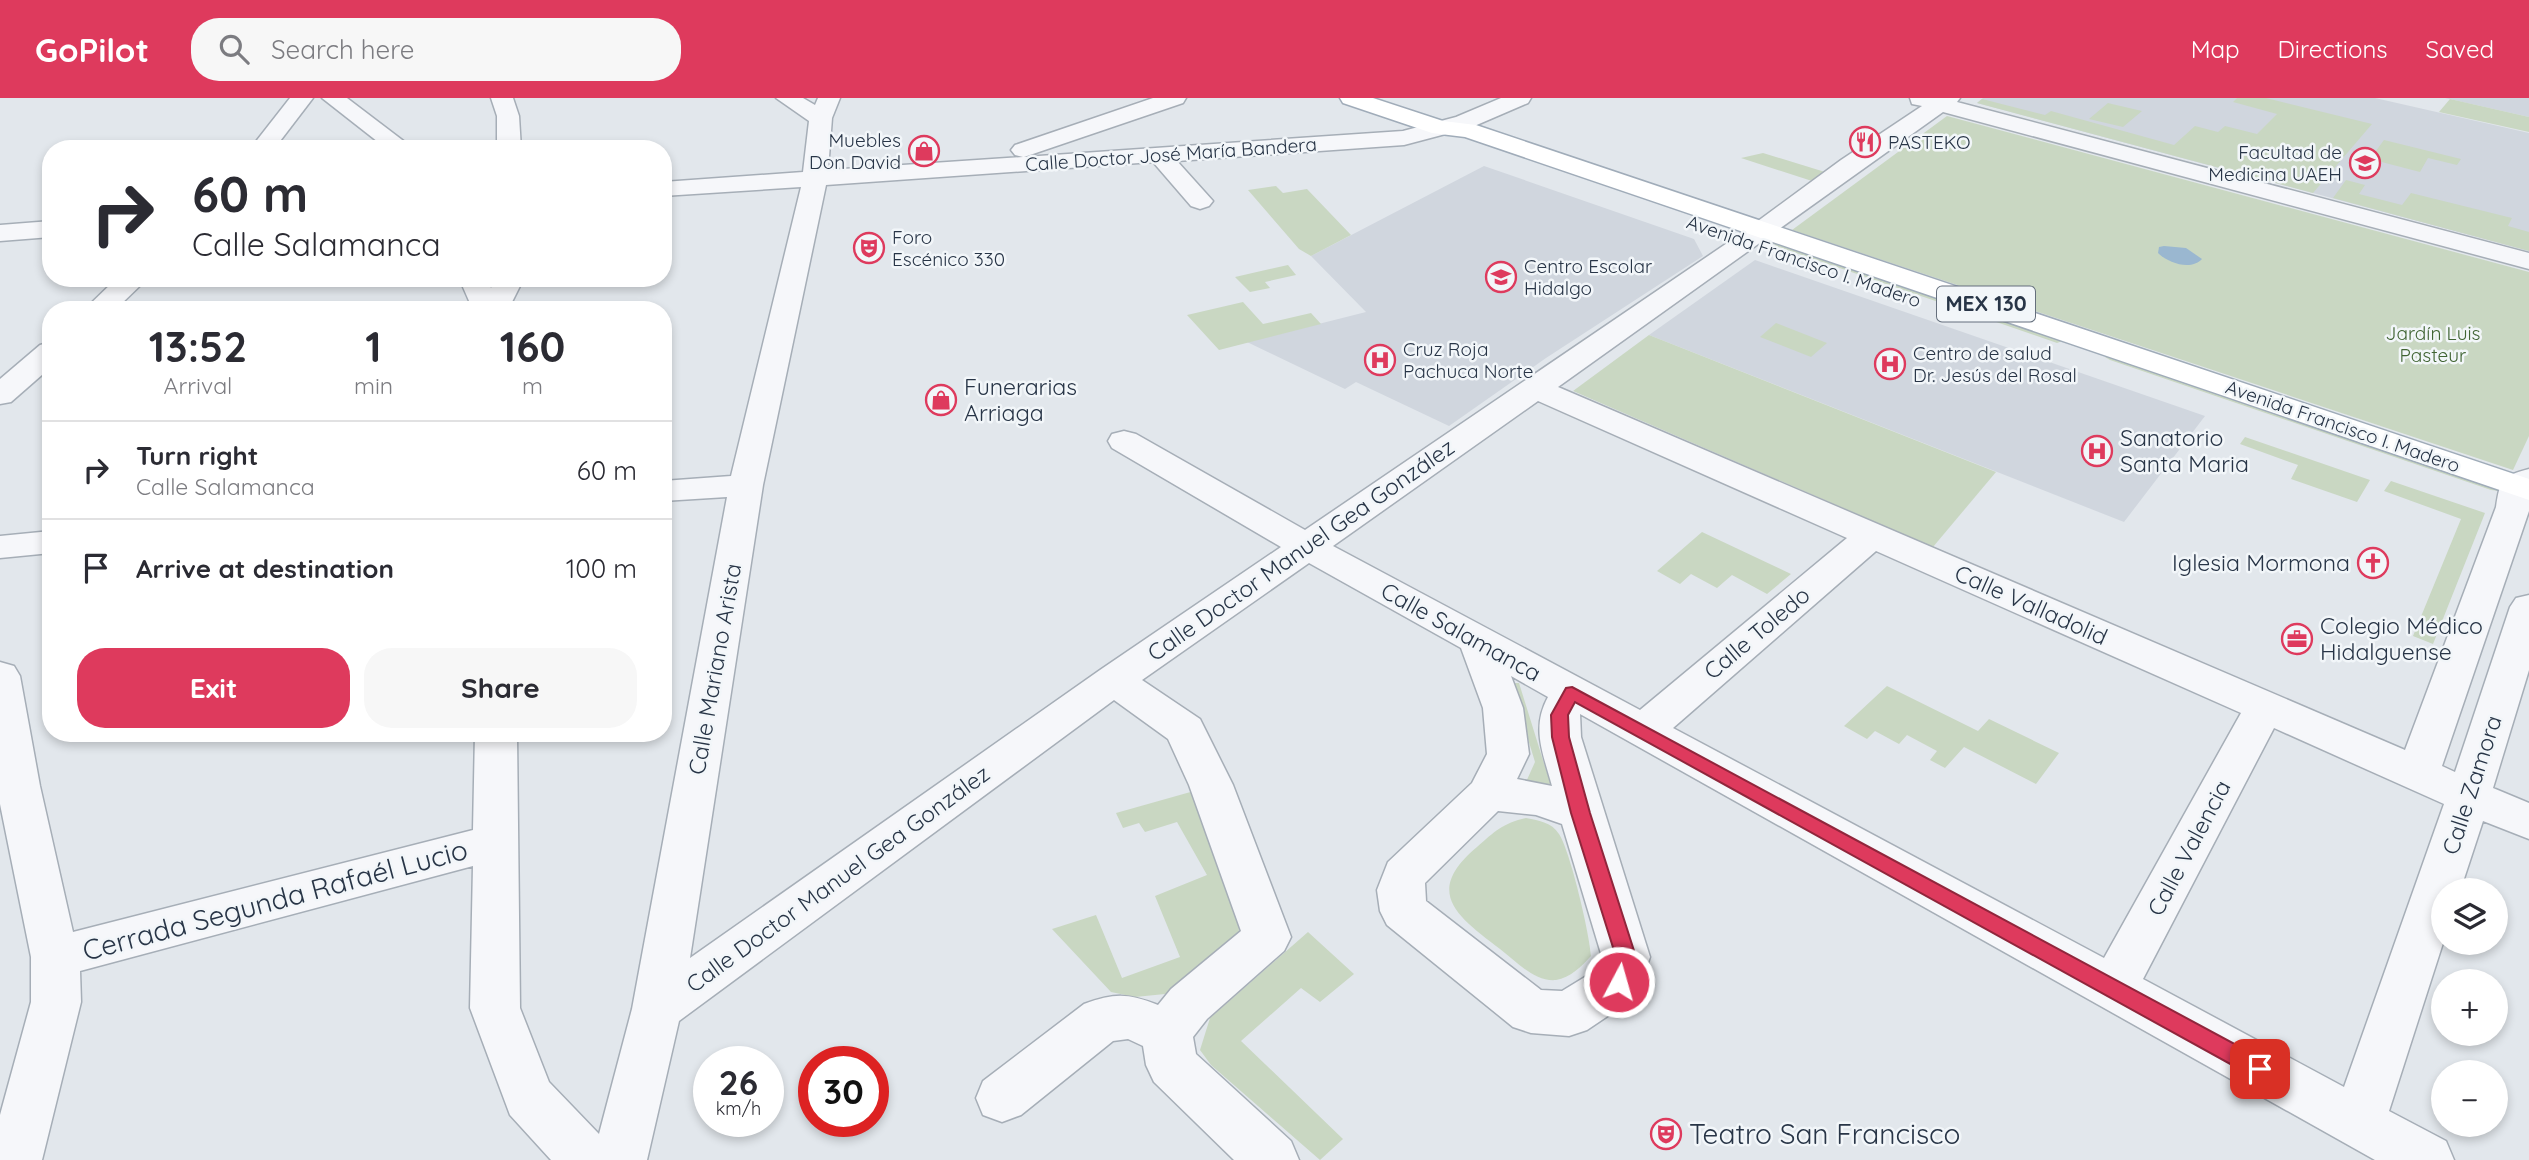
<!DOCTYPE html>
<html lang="en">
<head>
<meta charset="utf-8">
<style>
  body { margin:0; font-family:Quicksand,sans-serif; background:#f7f7f7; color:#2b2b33; height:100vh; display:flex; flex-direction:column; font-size:26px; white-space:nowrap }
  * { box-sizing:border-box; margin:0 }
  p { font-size:23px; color:#7c7c81 }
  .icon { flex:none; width:38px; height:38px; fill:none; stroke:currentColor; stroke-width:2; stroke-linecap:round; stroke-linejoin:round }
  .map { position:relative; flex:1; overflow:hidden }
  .panel { position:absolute; left:42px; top:203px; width:630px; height:441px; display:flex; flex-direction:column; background:#fff; border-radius:28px; box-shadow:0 4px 10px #0003 }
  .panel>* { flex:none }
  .banner { position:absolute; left:42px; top:42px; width:630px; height:147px; border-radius:28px; box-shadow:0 4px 10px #0003; background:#fff; color:#2b2b33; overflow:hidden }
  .controls { position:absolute; left:2431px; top:780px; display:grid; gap:14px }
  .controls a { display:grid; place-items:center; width:77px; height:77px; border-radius:50%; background:#fff; box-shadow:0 4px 10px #0003; font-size:35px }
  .speed { position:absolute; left:693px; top:948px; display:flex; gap:14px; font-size:35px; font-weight:700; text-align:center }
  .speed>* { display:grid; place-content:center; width:91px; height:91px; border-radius:50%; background:#fff; box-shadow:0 4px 10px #0003; line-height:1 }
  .speed small { font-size:18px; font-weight:400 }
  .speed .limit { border:10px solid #d22; background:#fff; color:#111 }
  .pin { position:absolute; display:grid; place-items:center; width:60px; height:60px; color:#fff; margin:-30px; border-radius:14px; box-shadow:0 4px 10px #0006 }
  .me { position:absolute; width:77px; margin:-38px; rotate:6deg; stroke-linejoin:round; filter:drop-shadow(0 0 5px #0008) }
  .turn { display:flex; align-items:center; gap:24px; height:147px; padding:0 35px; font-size:32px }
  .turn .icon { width:91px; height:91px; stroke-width:2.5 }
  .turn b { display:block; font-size:49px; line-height:60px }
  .eta { display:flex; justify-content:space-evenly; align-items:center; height:119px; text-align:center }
  .eta b { font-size:42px; font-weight:700; line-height:49px }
  .action { display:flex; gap:14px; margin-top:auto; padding:14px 35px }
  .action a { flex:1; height:80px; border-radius:28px; background:#de3a5d; color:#fff; font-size:28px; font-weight:700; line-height:80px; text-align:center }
  .action a+a { background:#f7f7f7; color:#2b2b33 }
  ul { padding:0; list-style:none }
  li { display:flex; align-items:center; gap:21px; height:98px; padding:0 35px; border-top:2px solid #e1e1e2 }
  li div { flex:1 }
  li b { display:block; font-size:26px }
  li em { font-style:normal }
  header { display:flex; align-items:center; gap:42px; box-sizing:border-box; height:98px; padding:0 35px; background:#de3a5d; color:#fff }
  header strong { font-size:33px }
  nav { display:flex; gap:38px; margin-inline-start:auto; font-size:24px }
  .search { width:490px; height:63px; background:#f7f7f7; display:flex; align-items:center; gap:18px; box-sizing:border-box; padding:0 24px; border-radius:28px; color:#7c7c81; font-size:26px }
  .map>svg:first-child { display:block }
  .built { fill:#d0d6de }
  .green { fill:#c9d7c2 }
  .water { fill:#9ab7d0 }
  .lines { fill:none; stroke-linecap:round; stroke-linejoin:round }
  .minor-casing { stroke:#a6aeb7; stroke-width:3 }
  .major-casing { stroke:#a0acb9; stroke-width:3 }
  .minor { fill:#f6f7fa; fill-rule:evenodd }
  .major { fill:#fff; fill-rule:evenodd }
  .route { fill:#de3a5d; stroke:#90263c; stroke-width:2 }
  .labels { text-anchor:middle; stroke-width:5; stroke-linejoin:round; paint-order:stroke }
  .far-poi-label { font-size:19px; fill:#283547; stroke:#f2f6f9; text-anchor:start }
  .far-street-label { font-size:19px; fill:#283547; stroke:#f2f6f9 }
  .far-park-label { font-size:19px; fill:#406433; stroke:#f2f6f9 }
  .shield { fill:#f2f6f9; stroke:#656f7c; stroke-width:2 }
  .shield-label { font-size:21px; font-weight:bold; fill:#283547 }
  .poi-label { font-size:23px; fill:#283547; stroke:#f2f6f9; text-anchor:start }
  .street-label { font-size:23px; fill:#283547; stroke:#f2f6f9 }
  .near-street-label { font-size:28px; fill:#283547; stroke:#f2f6f9 }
  .near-poi-label { font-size:28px; fill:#283547; stroke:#f2f6f9; text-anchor:start }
</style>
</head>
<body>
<header>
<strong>GoPilot</strong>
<div class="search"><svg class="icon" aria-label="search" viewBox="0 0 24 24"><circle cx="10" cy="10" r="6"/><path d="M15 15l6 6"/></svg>Search here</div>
<nav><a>Map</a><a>Directions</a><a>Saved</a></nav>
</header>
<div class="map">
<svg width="2529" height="1062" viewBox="0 0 2529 1062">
  <rect width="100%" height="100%" fill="#e2e7ec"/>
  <g class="built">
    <path d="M1983,0H2375L2529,35V153L1977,5Z"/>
    <path d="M2445,0H2529V19Z"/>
    <path d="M1484,68L1694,141L1703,158L1546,260L1449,328L1356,284L1345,291L1247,244L1366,214L1311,158Z"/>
    <path d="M1755,162L2205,318L2124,424L1649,237Z"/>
  </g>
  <g class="green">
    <path d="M2237,0H2266L2372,26L2313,95L1977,5L1982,1L2045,17L2051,13L2174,47L2195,28L2218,34L2225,28L2257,36L2277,16L2233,4Z"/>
    <path d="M2450,1L2529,19V34L2439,14Z"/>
    <path d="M2108,5L2112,6L2142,13L2123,29L2089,21Z"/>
    <path d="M1947,18L2529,174V338L2513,372L1792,132Z"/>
    <path d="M2384,42L2461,61L2457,67L2428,60L2420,74L2370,61Z"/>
    <path d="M1763,55L1825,74L1812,83L1741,60Z"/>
    <path d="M2346,82L2365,87L2359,96L2402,107L2411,95L2512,120L2508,128L2529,134V153L2333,100Z"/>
    <path d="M1276,88L1283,95L1307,91L1351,137L1311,158L1299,151L1248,92Z"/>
    <path d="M1776,144L2065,242L2057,245L1776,148L1773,145Z"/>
    <path d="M1288,167L1296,177L1265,184L1270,190L1250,194L1235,179Z"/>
    <path d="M1243,204L1263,226L1311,215L1321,226L1219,252L1187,217Z"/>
    <path d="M1776,225L1827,245L1811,259L1760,239Z"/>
    <path d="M1649,237L1996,374L1933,449L1573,293Z"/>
    <path d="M2107,257L2500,390L2499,393L2491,392L2110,262L2105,259Z"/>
    <path d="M2245,339L2370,382L2357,404L2291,381L2298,367L2240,346Z"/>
    <path d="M2391,383L2485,415L2433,546L2413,538L2461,421L2384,393Z"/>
    <path d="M1702,434L1791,476L1767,496L1732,477L1717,490L1691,476L1680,486L1657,473Z"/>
    <path d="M1511,585H1519L1551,688L1526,684L1535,664Z"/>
    <path d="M1887,588L1978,633L1989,621L2059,655L2036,686L1964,649L1945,670L1930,662L1937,653L1907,637L1899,646L1875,633L1867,641L1844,628Z"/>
    <path d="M1194,693L1238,809L1239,835L1165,896L1135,899L1111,894L1052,831L1096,817L1122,880L1180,859L1155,798L1207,777L1177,724L1145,734L1139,725L1123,730L1116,715Z"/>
    <path d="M1526,720C1540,723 1551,724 1559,736C1570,752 1590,837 1591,858C1582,868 1570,880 1556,882C1534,884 1516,863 1500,851C1459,819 1422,795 1477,749C1494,734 1503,725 1526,720Z"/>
    <path d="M1308,834L1354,876L1320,904L1301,890L1241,943L1343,1041L1320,1062L1211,967L1200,952L1210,920Z"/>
  </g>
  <path class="water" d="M2164,148L2186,150L2202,161C2191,173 2168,165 2158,155L2159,149Z"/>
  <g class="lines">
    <g class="minor-casing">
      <g id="minor">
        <path d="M290,0H313L274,51H250Z"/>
        <path d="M322,0H347L414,51H387Z"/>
        <path d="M491,0H513L519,18L521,51H497V18Z"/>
        <path d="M776,0H803L815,7L818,0H840L832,20L828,72L1023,59L1015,57L1011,52L1015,47L1153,0H1186L1183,5L1024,59L1403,33L1456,19L1501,0H1531L1528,5L1472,29L1404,47L1177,63L1213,103L1209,108L1200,111L1191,108L1153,64L826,87L763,387L690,860L1100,572L1281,449L1112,350L1108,343L1112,336L1124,333L1136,336L1305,432L1739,137L1841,62L1922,8L1912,6L1910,0H1960L1957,4L2529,155V171L1943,14L1558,289L2405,652L2496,409C2500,382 2502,378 2529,371V413L2442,668L2455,674L2510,509L2516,500L2529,497V572L2493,690L2529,705V741L2483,723L2460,793H2443V845L2389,1013L2446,1043L2454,1062H2375L1580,616L1581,639L1650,859L1636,899L1587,932L1569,938L1531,935L1513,929L1387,827L1380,813L1377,792L1388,764L1472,685L1487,656L1483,610L1461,550L1309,465L1142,582L1200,621L1233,687L1291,839L1284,853L1207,921L1193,939L1196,956L1291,1043L1299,1062H1234L1154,984L1146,967L1143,948L1128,941L1113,943L1021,1017L1002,1024L983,1017L976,1000L983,983L1084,906C1115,895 1127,895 1158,907L1171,891L1241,833L1189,687L1168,641L1114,602L679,923L647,1062H551L510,1017L470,910L473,768L80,873L81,904L42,1062H0V1017L31,904V859L0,706V564L14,568L20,578L40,688L73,834L473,732L475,635H517L520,910L549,984L599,1036L632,911L727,399L663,403V383L731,378L801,89L663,98V84L803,74L809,23ZM1538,303L1847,440L1640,612L1333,448ZM1876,453L2241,615L2104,860L1673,630ZM1511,578L1548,599C1531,630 1543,655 1552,688L1517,681L1529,656L1523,610ZM2274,630L2444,706L2344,989L2143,881ZM1498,713L1536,717L1562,726L1602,859L1598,871L1562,893L1541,892L1426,803L1425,785Z"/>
        <path d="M51,123V139L0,143V127Z"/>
        <path d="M117,180H148L115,212H84Z"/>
        <path d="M459,180H487L491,190L496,180H524L508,212H473Z"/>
        <path d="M51,244V269L11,304L0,306V281L40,247Z"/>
        <path d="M51,433V455L0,460V438Z"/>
      </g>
    </g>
    <g class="major-casing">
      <path id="major" d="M1340,0H1373L1443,23L1476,27L2529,381V402L1465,39L1432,35L1343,5Z"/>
    </g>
    <use href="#minor" class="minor"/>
    <use href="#major" class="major"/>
  </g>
  <path class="route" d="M1572,589L2268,964L2271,971L2268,978L2260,980L2252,978L1575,604L1568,617L1569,639L1590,715L1636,859L1627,890L1619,893L1612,890L1609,884L1616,859L1571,715L1552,639L1551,617L1566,590Z"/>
  <defs>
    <g id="restaurant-ring" transform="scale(1.575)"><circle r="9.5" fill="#f2f6f9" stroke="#de3a5d" stroke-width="1.5"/><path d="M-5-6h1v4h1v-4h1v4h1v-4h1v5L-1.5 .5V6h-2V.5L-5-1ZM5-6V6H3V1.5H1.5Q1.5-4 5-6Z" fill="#de3a5d"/></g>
    <g id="shop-ring" transform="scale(1.575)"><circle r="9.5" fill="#f2f6f9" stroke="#de3a5d" stroke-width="1.5"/><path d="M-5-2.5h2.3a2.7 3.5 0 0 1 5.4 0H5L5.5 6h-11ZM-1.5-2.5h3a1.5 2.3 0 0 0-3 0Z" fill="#de3a5d"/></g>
    <g id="university-ring" transform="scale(1.575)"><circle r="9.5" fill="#f2f6f9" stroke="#de3a5d" stroke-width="1.5"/><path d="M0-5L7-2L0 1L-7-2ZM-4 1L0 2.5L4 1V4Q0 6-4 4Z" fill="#de3a5d"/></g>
    <g id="theatre-ring" transform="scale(1.575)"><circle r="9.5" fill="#f2f6f9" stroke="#de3a5d" stroke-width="1.5"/><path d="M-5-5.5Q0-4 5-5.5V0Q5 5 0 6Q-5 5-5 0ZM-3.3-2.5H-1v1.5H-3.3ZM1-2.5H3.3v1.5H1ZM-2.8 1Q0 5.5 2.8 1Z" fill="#de3a5d"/></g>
    <g id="school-ring" transform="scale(1.575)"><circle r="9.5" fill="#f2f6f9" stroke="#de3a5d" stroke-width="1.5"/><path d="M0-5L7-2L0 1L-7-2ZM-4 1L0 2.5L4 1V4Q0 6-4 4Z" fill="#de3a5d"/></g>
    <g id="hospital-ring" transform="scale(1.575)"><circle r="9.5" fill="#f2f6f9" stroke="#de3a5d" stroke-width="1.5"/><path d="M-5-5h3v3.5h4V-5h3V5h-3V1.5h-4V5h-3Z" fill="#de3a5d"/></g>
    <g id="church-ring" transform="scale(1.575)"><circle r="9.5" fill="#f2f6f9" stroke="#de3a5d" stroke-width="1.5"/><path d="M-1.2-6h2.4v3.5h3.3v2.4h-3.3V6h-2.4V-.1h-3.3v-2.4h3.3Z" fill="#de3a5d"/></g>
    <g id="office-ring" transform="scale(1.575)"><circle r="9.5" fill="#f2f6f9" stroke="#de3a5d" stroke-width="1.5"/><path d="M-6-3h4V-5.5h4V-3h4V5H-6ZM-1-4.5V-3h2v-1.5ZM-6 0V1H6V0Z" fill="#de3a5d"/></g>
  </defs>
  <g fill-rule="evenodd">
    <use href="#restaurant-ring" x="1865" y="44"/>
    <use href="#shop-ring" x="924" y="53"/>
    <use href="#university-ring" x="2365" y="65"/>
    <use href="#theatre-ring" x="869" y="150"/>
    <use href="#school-ring" x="1501" y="179"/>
    <use href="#hospital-ring" x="1380" y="262"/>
    <use href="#hospital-ring" x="1890" y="266"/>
    <use href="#shop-ring" x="941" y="302"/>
    <use href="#hospital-ring" x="2097" y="353"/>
    <use href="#church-ring" x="2373" y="465"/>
    <use href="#office-ring" x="2297" y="541"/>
    <use href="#theatre-ring" x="1666" y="1036"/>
  </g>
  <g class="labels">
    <g class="far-poi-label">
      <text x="901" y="49" text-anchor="end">Muebles<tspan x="901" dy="22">Don David</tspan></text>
      <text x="1888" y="51">PASTEKO</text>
      <text x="2342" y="61" text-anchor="end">Facultad de<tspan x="2342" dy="22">Medicina UAEH</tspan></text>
      <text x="892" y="146">Foro<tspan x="892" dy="22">Escénico 330</tspan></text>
      <text x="1524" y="175">Centro Escolar<tspan x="1524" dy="22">Hidalgo</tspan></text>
      <text x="1403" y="258">Cruz Roja<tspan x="1403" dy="22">Pachuca Norte</tspan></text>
      <text x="1913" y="262">Centro de salud<tspan x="1913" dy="22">Dr. Jesús del Rosal</tspan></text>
    </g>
    <g class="far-street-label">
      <text transform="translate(1171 56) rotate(-4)" y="7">Calle Doctor José María Bandera</text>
      <text transform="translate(1804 163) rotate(19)" y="7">Avenida Francisco I. Madero</text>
      <text transform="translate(2343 328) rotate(19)" y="7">Avenida Francisco I. Madero</text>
    </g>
    <g class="far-park-label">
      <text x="2433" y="242">Jardín Luis<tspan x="2433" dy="22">Pasteur</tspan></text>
    </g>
    <rect class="shield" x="1937" y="188.5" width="98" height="35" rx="5"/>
    <g class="shield-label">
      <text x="1986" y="213">MEX 130</text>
    </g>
    <g class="poi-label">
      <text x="964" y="297">Funerarias<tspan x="964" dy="26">Arriaga</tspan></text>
      <text x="2120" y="348">Sanatorio<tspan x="2120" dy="26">Santa Maria</tspan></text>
      <text x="2350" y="473" text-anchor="end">Iglesia Mormona</text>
      <text x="2320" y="536">Colegio Médico<tspan x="2320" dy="26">Hidalguense</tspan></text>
    </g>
    <g class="street-label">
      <text transform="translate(1301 452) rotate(-35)" y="8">Calle Doctor Manuel Gea González</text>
      <text transform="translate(2031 507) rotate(24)" y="8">Calle Valladolid</text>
      <text transform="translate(1461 534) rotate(29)" y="8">Calle Salamanca</text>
      <text transform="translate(1757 535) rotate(-40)" y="8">Calle Toledo</text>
      <text transform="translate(715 571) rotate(-80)" y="8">Calle Mariano Arista</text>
      <text transform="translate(2472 687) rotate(-72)" y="8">Calle Zamora</text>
      <text transform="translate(2189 750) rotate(-62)" y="8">Calle Valencia</text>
      <text transform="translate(838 781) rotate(-36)" y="8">Calle Doctor Manuel Gea González</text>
    </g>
    <g class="near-street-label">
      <text transform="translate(275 802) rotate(-15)" y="10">Cerrada Segunda Rafaél Lucio</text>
    </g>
    <g class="near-poi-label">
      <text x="1689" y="1046">Teatro San Francisco</text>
    </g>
  </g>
</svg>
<div class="controls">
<a><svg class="icon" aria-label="layers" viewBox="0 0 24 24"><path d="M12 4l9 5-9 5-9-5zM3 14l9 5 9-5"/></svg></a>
<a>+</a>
<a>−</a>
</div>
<div class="speed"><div>26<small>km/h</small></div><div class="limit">30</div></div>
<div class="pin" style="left:2260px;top:971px;background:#d93025"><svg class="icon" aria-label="arrive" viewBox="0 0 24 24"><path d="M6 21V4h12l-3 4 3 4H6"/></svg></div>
<svg class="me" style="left:1619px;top:884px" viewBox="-20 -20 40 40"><circle r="17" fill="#de3a5d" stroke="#fff" stroke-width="3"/><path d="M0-11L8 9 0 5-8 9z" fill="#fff"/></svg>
<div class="banner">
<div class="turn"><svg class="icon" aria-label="right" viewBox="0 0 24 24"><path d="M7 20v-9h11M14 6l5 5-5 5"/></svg><div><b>60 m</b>Calle Salamanca</div></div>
</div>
<section class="panel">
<div class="eta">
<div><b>13:52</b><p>Arrival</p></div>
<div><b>1</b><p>min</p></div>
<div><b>160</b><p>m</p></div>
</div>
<ul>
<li><svg class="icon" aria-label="right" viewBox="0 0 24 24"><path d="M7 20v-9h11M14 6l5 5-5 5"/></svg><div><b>Turn right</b><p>Calle Salamanca</p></div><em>60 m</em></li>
<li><svg class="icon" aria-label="arrive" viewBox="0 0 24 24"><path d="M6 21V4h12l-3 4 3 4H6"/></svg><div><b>Arrive at destination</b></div><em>100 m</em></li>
</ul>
<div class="action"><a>Exit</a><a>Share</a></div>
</section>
</div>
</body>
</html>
